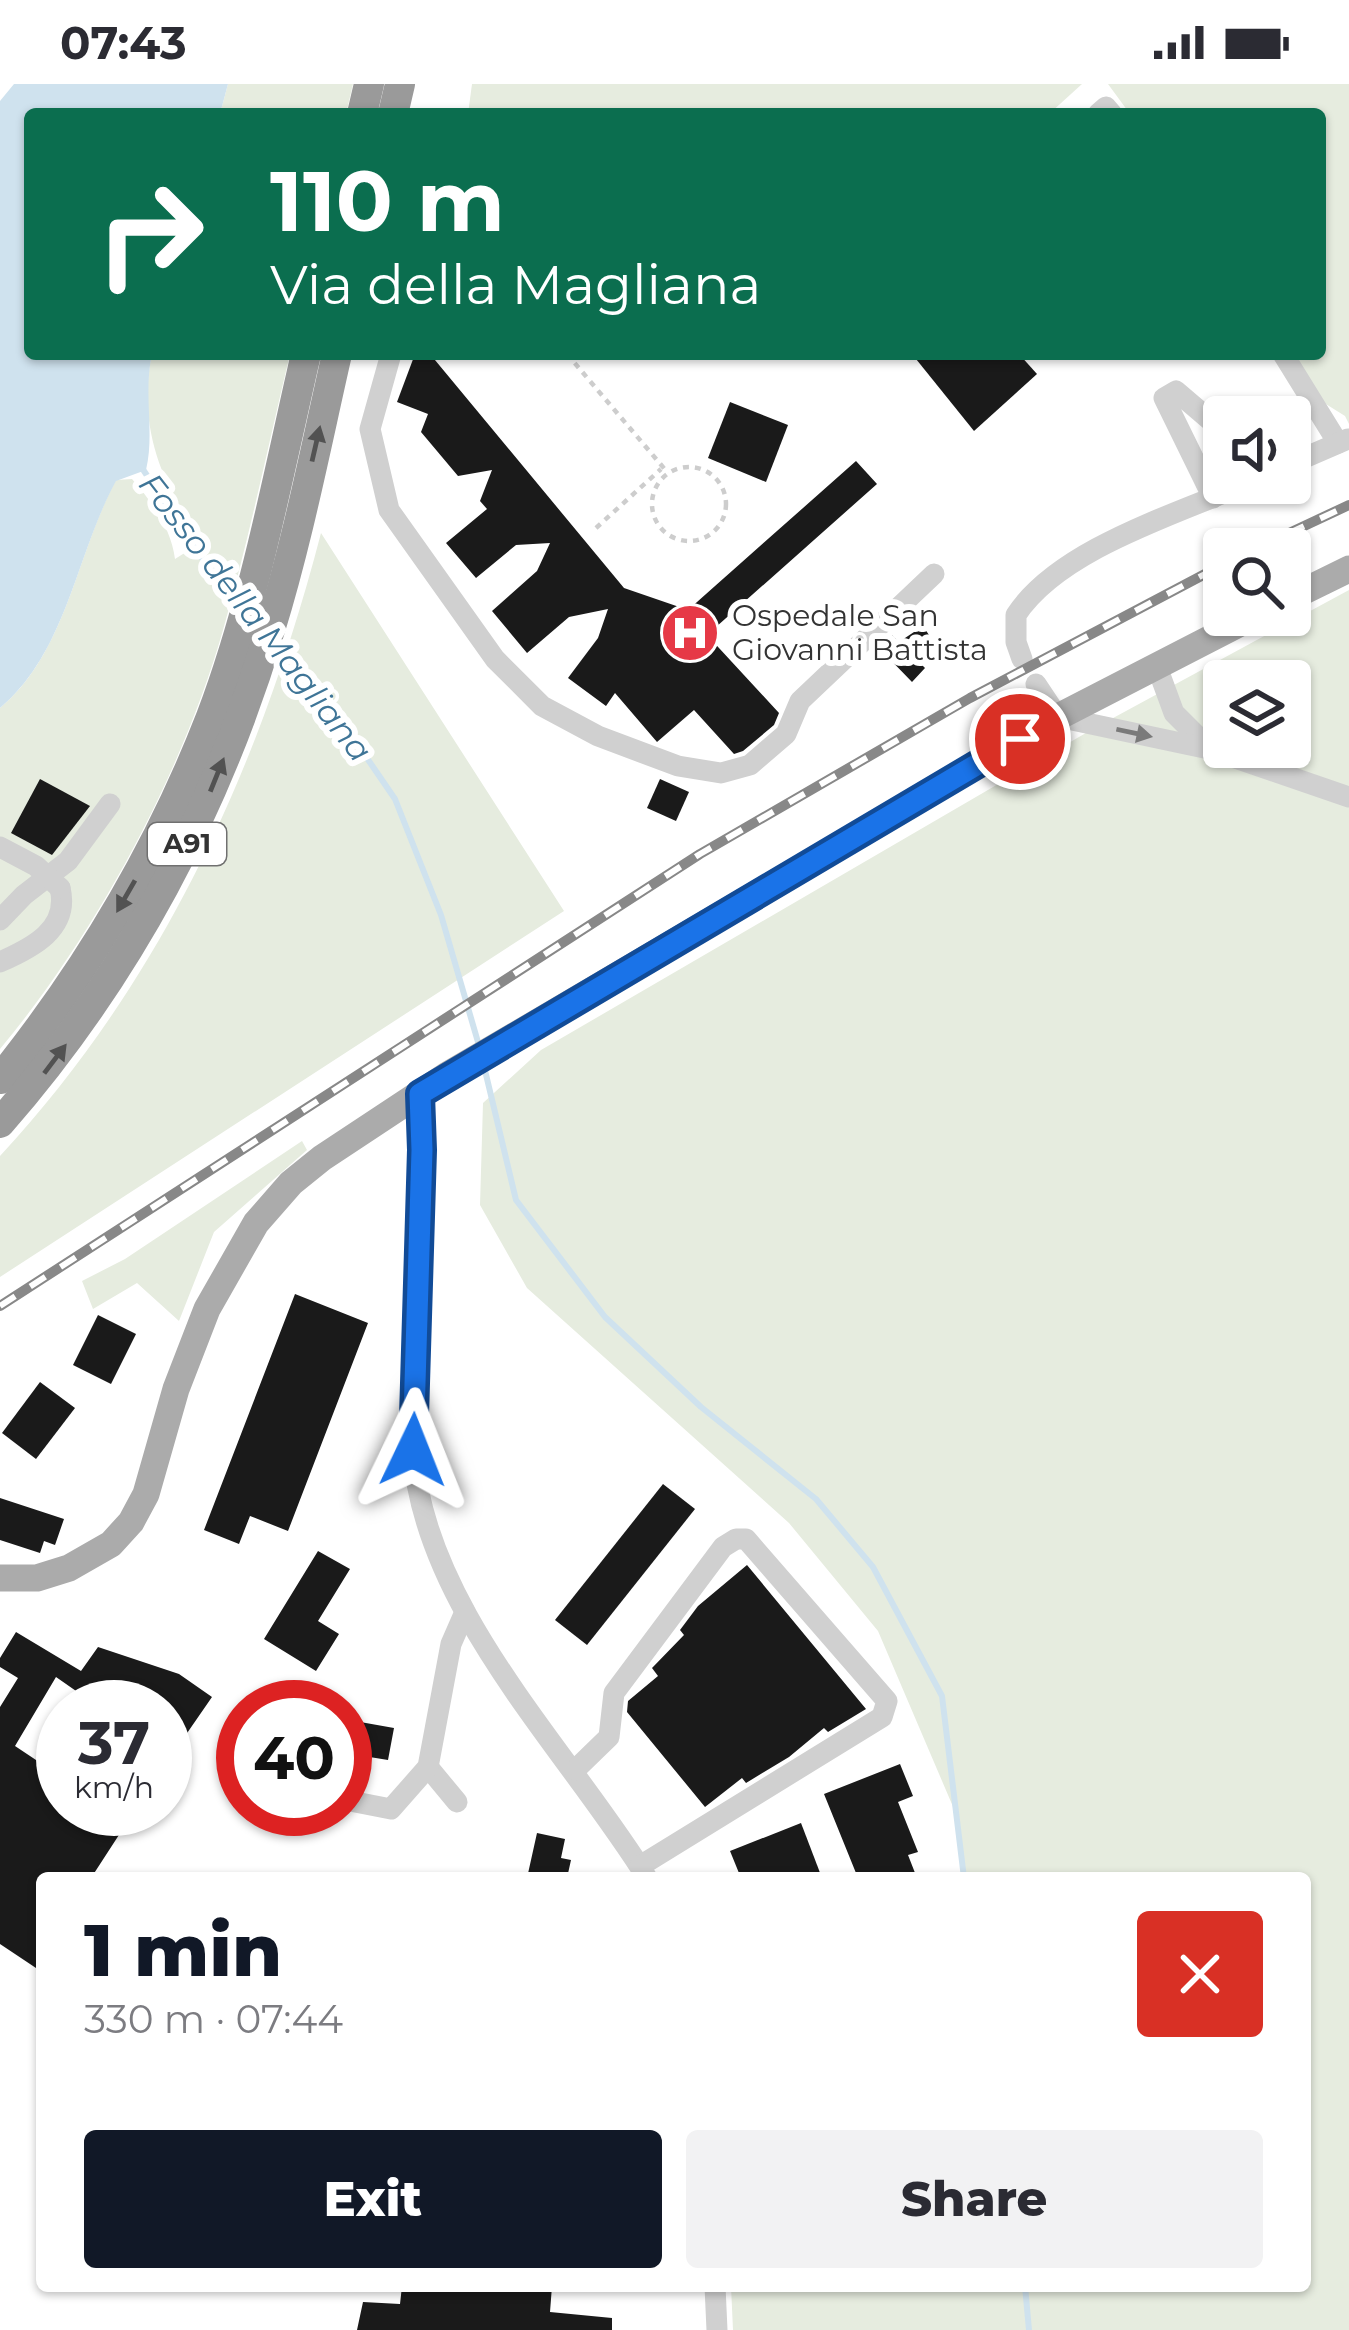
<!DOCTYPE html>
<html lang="en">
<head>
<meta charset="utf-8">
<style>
  body { margin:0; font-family:Montserrat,sans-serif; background:#f2f2f3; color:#2b2b33; height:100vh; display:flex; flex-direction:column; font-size:45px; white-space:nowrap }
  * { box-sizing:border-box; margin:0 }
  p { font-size:39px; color:#7c7c81 }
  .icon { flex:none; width:66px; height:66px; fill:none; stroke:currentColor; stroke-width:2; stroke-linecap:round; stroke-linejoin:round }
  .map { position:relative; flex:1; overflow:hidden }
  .sheet { position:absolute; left:36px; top:1788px; width:1275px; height:420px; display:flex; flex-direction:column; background:#fff; border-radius:12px; box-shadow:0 3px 9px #0004 }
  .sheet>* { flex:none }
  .hud { position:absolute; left:24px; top:24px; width:1302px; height:252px; border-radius:12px; box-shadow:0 3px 9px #0004; background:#0b6e4f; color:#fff; overflow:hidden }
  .controls { position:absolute; left:1203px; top:312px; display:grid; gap:24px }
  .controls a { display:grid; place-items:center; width:108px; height:108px; border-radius:12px; background:#fff; box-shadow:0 3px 9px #0004; font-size:60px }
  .speed { position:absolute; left:36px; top:1596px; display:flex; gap:24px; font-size:60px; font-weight:700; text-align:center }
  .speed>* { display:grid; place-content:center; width:156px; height:156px; border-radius:50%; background:#fff; box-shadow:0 3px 9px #0004; line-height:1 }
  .speed small { font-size:30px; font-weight:400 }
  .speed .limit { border:18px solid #d22; background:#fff; color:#111 }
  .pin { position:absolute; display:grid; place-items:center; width:102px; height:102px; color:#fff; margin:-51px; border:6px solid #fff; border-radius:50%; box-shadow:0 3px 12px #0007 }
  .me { position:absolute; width:132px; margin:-66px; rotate:2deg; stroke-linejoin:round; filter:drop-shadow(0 0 9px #0008) }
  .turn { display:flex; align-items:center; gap:42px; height:252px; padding:0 48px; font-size:54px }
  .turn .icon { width:156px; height:156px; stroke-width:2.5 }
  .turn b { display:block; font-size:84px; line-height:102px }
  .round { display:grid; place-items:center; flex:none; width:126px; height:126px; border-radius:12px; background:#f2f2f3 }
  .headline { display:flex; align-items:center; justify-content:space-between; height:204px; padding:0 48px }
  h1 { font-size:72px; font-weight:800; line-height:90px; color:#111827 }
  .button { display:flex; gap:24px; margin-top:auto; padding:24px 48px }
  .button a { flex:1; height:138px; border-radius:12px; background:#111827; color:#fff; font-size:48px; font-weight:800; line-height:138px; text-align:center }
  .button a+a { background:#f2f2f3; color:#2b2b33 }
  .status { display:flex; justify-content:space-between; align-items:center; height:84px; padding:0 60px; background:#fff; direction:ltr }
  .status svg { height:33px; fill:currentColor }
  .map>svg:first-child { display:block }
  .green { fill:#e6ecdf; fill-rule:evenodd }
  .water { fill:#cfe2ee }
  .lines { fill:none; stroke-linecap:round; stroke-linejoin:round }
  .stream { stroke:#cfe2ee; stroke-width:6 }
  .building { fill:#1a1a1a }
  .path { stroke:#cdcdcd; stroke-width:4.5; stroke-dasharray:6 6; stroke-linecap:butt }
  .minor { stroke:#d0d0d0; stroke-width:21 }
  .major { stroke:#ababab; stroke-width:27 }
  .highway { stroke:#9a9a9a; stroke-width:30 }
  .rail-casing { stroke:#888; stroke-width:10 }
  .rail { stroke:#fff; stroke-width:6; stroke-dasharray:18; stroke-linecap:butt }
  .minor-bridge { stroke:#d0d0d0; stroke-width:21 }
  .oneway { fill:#525252 }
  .oneway2 { fill:#7a7a7a }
  .route-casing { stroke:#114b97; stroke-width:30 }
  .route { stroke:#1a73e8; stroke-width:21 }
  .labels { text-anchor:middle; stroke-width:12; stroke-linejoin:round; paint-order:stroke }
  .shield { fill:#fff; stroke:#707070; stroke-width:3 }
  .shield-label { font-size:27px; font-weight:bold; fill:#333 }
  .poi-label { font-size:30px; fill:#333; stroke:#fff; text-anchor:start }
  .water-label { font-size:33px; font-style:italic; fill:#3f7597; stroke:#fff }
</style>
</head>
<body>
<div class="status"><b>07:43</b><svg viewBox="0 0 49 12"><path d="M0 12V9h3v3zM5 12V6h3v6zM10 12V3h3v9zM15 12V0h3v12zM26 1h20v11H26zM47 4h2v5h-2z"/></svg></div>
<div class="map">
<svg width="1349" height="2246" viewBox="0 0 1349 2246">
  <rect width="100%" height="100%" fill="#fff"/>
  <g class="green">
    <path d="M228,0H353L346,30H220Z"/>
    <path d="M472,0H1082L1049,30H468Z"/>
    <path d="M1108,0H1349V340L1345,332L1321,317L1291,270H1320V30H1130Z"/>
    <path d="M152,270H290C268,362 249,455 223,546C182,690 96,850 0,965V624C67,568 76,470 116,396L132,395C152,418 171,444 175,475L205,456C160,405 137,337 152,270Z"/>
    <path d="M321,449L564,827L0,1193V1072C164,895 261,680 321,449Z"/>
    <path d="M1349,506V2246H733L731,2202H1305V1794H967L954,1725L878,1547L789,1439L527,1204L480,1121L483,1019L541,966L1091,646ZM1224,597H1290V663H1224Z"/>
    <path d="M302,1057L307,1066L214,1148L179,1237L137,1199L93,1225L82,1197L125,1175Z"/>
  </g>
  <path class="water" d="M14,0H228L220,30H30V270H152C143,311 155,348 146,386L116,397C76,470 67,568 0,624V17Z"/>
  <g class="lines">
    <g class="stream">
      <path d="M142,384L206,480L236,513"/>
      <path d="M277,559L321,607L395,715L441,831L480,965"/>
      <path d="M483,978L516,1116L605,1233L701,1323L816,1415L873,1483L942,1612L964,1794"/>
      <path d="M1025,2202L1029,2246"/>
    </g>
  </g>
  <g class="building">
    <path d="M415,270H430L624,504L688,526L856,377L877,400L707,551L779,629L774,641L743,667L734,670L694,626L657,658L615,609L606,622L568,594L598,554L608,525L569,533L527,569L492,527L537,487L550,459L516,461L476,494L446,459L487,425L480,417L492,386L458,392L421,348L428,330L397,318Z"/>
    <path d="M912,270H1019L1037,290L974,347Z"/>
    <path d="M730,318L788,341L766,398L708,374Z"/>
    <path d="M923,542L937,563L917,576L925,584L912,598L878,563L892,551L899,558Z"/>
    <path d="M40,695L90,722L52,771L11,749Z"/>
    <path d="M660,695L689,708L676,737L647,724Z"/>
    <path d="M295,1210L368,1239L288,1447L250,1432L239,1460L204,1446Z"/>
    <path d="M98,1231L136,1250L111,1300L73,1281Z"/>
    <path d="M40,1298L75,1324L36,1375L2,1349Z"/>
    <path d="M663,1400L695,1425L587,1561L555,1536Z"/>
    <path d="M0,1414L64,1435L55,1461L44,1457L40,1469L0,1456Z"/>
    <path d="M318,1467L350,1485L318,1537L339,1550L316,1587L264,1555Z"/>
    <path d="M747,1481L866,1625L828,1648L824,1644L789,1673L746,1699L742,1694L705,1723L627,1628L628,1617L658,1592L652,1584L684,1551L680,1546L698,1522Z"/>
    <path d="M16,1548L81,1587L98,1563L179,1590L212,1613L165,1681V1623H99L56,1593L15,1662L63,1694V1725H110L128,1737L91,1794H42V1888L0,1860V1623L18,1594L0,1583V1574Z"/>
    <path d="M349,1636L394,1644L388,1676L345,1669Z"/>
    <path d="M900,1680L913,1712L898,1718L918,1768L908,1771L917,1794H858L824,1710Z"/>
    <path d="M801,1739L822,1794H741L730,1767Z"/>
    <path d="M537,1749L565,1755L561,1774L571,1776L567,1794H527Z"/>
    <path d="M402,2202H552L550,2228L612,2234V2246H357L363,2218L400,2220Z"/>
  </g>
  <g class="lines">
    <g class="path">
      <path d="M567,270L668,389"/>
      <circle cx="689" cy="420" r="37"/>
      <path d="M596,444L661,385"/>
    </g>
    <g class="minor">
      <path d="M1098,30L1106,23L1112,30"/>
      <path d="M391,270L370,345L389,426L495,575L542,622L598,652L678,682L721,689L750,681L786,650L800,617L934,490"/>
      <path d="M1283,270L1338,359"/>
      <path d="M1290,380L1348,355"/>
      <path d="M1213,414L1164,314L1176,307L1224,348"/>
      <path d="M1022,575L1016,558V531C1059,465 1177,430 1248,399"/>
      <path d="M1156,580L1174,629L1209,664"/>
      <path d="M1036,600L1058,633L1209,665L1349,713"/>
      <path d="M0,836L24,811L68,777L110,720"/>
      <path d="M0,878C32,864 70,845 60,804"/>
      <path d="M420,1010C424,1096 419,1181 416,1266C415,1299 411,1334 413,1367C423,1524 567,1665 647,1794"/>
      <path d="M428,1683L457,1718"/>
      <path d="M575,1686L609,1653L614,1609L723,1463L736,1455H746L887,1617L882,1633L640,1782"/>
      <path d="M230,1692L243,1695"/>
      <path d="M345,1716L391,1725L428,1683L451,1560L465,1528"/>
      <path d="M715,2202L717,2246"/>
    </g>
    <g class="major">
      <path d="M1290,514L1349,485"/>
      <path d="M0,1494H37L69,1484L111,1460L131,1438L146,1410L176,1305L207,1225L256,1139L291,1099L322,1074L446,992L1058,633L1256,531"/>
    </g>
    <g class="highway">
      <path d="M362,30L369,0"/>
      <path d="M393,30L400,0"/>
      <path d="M0,995C88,886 160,764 211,633C255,517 278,391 306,270"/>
      <path d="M0,1039C125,896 215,728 270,546C298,455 316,362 337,270"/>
    </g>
    <g class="rail-casing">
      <g id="rail">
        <path d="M1255,465L1349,421"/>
        <path d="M0,1222L700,770L970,614L1224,480"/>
      </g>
    </g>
    <use href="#rail" class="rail"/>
    <path class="minor-bridge" d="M0,763L36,782L60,804"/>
  </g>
  <defs><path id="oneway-solid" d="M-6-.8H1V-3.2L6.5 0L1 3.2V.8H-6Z" transform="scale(3)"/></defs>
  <g class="oneway">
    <use href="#oneway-solid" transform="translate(316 360) rotate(-77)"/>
    <use href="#oneway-solid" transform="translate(217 691) rotate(-68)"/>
    <use href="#oneway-solid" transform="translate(126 812) rotate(120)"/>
    <use href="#oneway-solid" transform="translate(55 975) rotate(-53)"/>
  </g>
  <use class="oneway2" href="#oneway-solid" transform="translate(1134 649) rotate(12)"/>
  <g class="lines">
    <g class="route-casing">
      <path id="route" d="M413,1366L422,1066L420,1010L1020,655"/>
    </g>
    <use href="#route" class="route"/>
  </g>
  <defs>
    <g id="hospital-disc" transform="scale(3)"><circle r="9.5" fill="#e63946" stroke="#fff"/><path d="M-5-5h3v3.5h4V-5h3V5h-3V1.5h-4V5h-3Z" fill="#fff"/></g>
  </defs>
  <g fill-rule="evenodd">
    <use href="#hospital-disc" x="690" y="549"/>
  </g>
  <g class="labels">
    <rect class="shield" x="148" y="739" width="78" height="42" rx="9"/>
    <g class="shield-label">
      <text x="187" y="769">A91</text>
    </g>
    <g class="poi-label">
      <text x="732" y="542">Ospedale San<tspan x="732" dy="34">Giovanni Battista</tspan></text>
    </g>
    <g class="water-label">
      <text transform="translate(256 533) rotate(52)" y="12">Fosso della Magliana</text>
    </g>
  </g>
</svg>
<div class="controls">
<a><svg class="icon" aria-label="sound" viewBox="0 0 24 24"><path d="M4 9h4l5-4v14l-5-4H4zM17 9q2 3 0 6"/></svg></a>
<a><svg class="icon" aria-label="search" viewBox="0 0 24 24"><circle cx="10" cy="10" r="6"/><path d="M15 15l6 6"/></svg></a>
<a><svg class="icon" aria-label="layers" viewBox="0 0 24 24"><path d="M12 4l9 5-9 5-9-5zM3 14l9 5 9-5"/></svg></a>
</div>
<div class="speed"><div>37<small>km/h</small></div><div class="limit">40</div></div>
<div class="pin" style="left:1020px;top:655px;background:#d93025"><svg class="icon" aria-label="arrive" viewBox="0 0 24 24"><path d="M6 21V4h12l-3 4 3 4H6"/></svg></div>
<svg class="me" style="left:413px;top:1366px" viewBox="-20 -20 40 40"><path d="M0-17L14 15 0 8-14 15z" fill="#1a73e8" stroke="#fff" stroke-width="4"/></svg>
<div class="hud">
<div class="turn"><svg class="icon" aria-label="right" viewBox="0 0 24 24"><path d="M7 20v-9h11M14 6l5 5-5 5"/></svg><div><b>110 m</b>Via della Magliana</div></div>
</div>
<section class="sheet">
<div class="headline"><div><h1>1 min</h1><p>330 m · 07:44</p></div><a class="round" style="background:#d93025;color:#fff"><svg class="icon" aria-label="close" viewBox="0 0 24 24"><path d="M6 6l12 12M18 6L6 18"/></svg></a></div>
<div class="button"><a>Exit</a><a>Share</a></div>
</section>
</div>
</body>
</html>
